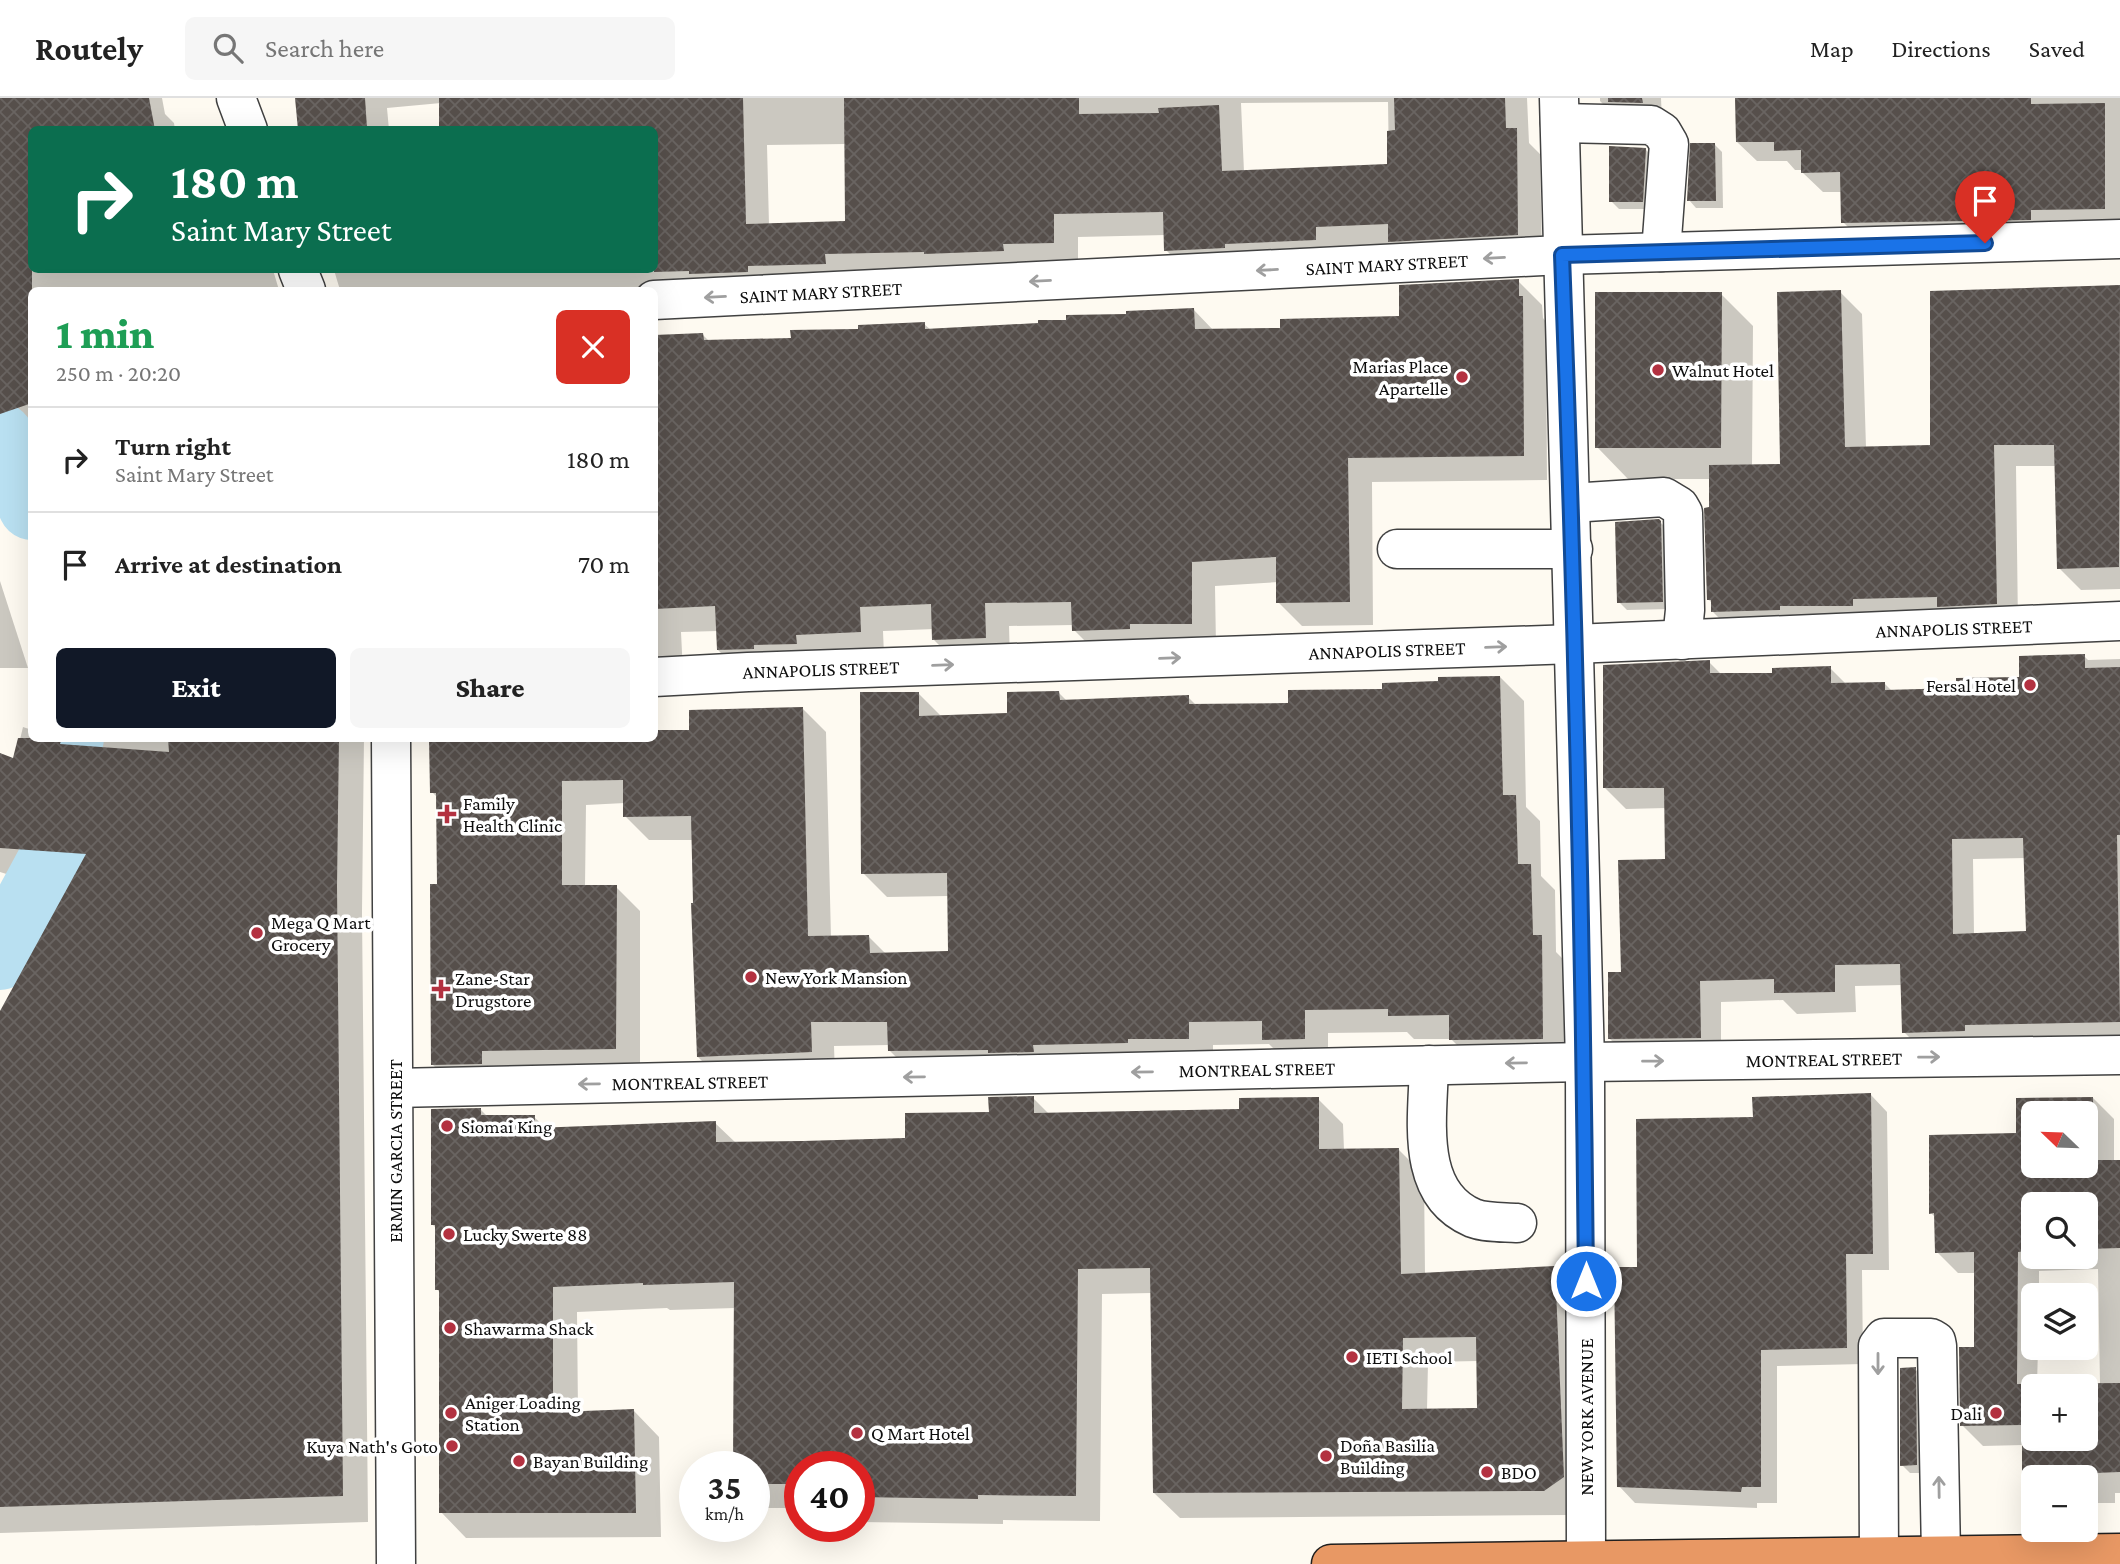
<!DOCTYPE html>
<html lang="en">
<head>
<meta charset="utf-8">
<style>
  body { margin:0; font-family:"Crimson Pro",serif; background:#f6f6f6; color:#222; height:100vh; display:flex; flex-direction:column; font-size:26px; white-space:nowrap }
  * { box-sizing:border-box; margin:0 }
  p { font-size:23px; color:#767676 }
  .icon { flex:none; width:38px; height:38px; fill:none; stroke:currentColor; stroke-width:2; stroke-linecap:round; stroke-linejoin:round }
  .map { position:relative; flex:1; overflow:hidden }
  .drawer { position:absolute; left:28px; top:189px; width:630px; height:455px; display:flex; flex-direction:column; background:#fff; border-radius:10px; box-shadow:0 7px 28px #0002 }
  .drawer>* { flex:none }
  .guide { position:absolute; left:28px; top:28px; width:630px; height:147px; border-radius:10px; box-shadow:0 7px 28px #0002; background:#0b6e4f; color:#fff; overflow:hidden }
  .needle { width:46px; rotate:293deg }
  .buttons { position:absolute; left:2021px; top:1003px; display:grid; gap:14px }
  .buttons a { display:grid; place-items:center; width:77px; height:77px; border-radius:10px; background:#fff; box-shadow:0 7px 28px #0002; font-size:35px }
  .speed { position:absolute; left:679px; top:1353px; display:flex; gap:14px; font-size:35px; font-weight:700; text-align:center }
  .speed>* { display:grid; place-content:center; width:91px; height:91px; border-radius:50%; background:#fff; box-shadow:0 7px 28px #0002; line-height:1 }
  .speed small { font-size:18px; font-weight:400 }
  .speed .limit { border:10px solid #d22; background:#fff; color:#111 }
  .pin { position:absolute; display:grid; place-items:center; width:60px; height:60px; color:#fff; margin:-72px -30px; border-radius:50% 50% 50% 0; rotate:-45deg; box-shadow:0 0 7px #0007 }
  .pin .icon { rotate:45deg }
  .me { position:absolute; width:77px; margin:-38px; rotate:0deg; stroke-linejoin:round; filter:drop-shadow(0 0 5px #0008) }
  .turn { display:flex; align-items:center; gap:24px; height:147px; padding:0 28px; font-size:32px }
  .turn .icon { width:91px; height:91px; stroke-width:2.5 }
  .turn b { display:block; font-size:49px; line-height:60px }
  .round { display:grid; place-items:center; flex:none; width:74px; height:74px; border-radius:10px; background:#f6f6f6 }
  .headline { display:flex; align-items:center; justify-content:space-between; height:119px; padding:0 28px }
  h1 { font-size:42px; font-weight:800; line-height:52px; color:#1e9e55 }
  .button { display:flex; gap:14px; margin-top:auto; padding:14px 28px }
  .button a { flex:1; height:80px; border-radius:10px; background:#111827; color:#fff; font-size:28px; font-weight:800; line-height:80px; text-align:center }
  .button a+a { background:#f6f6f6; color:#222 }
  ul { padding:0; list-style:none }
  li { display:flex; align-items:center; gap:21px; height:105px; padding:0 28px; border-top:2px solid #e0e0e0 }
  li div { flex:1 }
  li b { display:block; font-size:26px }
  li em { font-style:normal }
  header { display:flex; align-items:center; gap:42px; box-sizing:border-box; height:98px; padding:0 35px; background:#fff; border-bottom:2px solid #e0e0e0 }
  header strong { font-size:33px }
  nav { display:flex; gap:38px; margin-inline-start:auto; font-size:24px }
  .search { width:490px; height:63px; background:#f6f6f6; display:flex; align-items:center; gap:18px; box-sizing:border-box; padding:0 24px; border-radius:10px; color:#767676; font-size:26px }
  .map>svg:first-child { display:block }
  .shadow { fill:#0003; fill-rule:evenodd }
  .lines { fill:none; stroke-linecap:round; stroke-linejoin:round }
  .river { stroke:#b9e0f1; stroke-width:68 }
  .building { fill:url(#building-cross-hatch); fill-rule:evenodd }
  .minor-casing { stroke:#414141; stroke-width:41 }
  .highway-casing { stroke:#1f1f1f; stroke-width:41 }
  .minor { stroke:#fff; stroke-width:38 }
  .highway { stroke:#e89864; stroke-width:38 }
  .oneway { stroke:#9f9f9f }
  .route-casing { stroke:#114b97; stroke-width:18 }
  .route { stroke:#1a73e8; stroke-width:12 }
  .poi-dot { fill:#b33140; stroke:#fff; stroke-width:2.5 }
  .labels { text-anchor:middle; stroke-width:7; stroke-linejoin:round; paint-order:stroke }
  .street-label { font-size:19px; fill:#0e0e0e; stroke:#fff }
  .poi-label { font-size:19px; fill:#0e0e0e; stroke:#fff; text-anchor:start }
</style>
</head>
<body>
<header>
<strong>Routely</strong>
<div class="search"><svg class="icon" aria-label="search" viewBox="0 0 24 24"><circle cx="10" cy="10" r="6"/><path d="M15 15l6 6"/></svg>Search here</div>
<nav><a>Map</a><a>Directions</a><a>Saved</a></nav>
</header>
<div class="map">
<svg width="2120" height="1466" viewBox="0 0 2120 1466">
  <defs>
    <pattern id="building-cross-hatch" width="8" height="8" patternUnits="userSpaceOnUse" patternTransform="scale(1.75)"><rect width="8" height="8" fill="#564f4b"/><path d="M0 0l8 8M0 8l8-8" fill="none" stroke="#696461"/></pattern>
  </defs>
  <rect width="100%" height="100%" fill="#fefaf1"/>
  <g class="shadow">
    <path d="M0,0H162L165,16L174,25L175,32H32V172H273L279,192H32V339L6,313L0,294Z"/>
    <path d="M297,0H1527L1529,45L1540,56L1542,161L1190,176L1166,152V137L1078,139V169L654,192H340L334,172H654V32L441,5L387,10L389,32H300ZM1388,4L1389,68L1244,74L1241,5ZM846,46V125L769,127L767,47Z"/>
    <path d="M1600,0H1661L1662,24L1620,23L1600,3Z"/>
    <path d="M1737,0H2120V129L1863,144L1843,124L1842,94H1823L1803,75V72H1795L1787,63H1757L1737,44Z"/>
    <path d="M1714,46L1722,54L1723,110H1696L1689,102Z"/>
    <path d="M1645,51L1653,59L1650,111H1619L1611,103Z"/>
    <path d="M1518,183L1542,207L1543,220L1546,224L1547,382L1372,384L1373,527L1302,528L1278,504V484L1215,488L1216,549L1098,556L1074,532L1073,527L1009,528L1010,563L958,566L934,542V531L883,533L884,557L742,576L718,552V533L681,534L683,575L654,577V414L703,237L709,243L792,242L924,226L931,232L1068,224L1193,211L1214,233L1282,231L1401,219Z"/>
    <path d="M2115,187H2120V491L2081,492L2059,470L2056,368H2016L2018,528L1734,535L1712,513V505L1708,501L1711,381H1628L1597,349L1721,196L1753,228L1752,368H1782L1840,194L1862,216L1866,350L1932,349L2115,189Z"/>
    <path d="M1660,424L1668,432L1670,511L1627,512L1619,504Z"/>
    <path d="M0,483L28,570H0Z"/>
    <path d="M2084,558L2088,562L2120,561V945L1925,955L1904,934L1903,887L1855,888L1856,914L1797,916L1783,902L1721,904V961L1631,962L1610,941L1623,876L1666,762V710L1626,711L1605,690L1709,564L1721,576H1774L1830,570L1846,586L1884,585L1893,594L1958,592L2021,580ZM2026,760L2028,835L1974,837L1973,761Z"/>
    <path d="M1500,579L1524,603L1526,709L1540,723L1541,778L1555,792L1556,854L1565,863L1566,964L1475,965L1451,941H1414L1407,934L1328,935V965H1288L1269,946L1213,947V964L913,976L889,952V947L834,948L835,977L722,983L698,959L694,742H649L625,718V705L586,707L585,789H616L640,813V974L457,991L433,967L438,788V700L432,694L654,640L802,610L826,634L831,840L869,839L886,856L949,854V798L887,799L863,775L918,595L942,619L1009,617L1059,595L1067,603L1188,599L1197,608L1290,607L1384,592Z"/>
    <path d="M32,617V640H364L362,815L368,1424L0,1435V917L76,779L43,776L39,786L0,774V657L15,662L23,629L29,631Z"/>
    <path d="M1871,997L1887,1014L1889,1172H1862L1863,1266L1777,1268V1405H1757V1410L1635,1405L1619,1388L1639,1170L1754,1021Z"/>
    <path d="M1033,1000L1050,1017L1241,1013L1318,1001L1343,1026L1344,1052H1399L1424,1077L1425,1177L1554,1170L1580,1196L1570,1417L1180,1420L1154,1395L1152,1195L1102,1196L1100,1423L1003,1422V1426L859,1424V1368H800V1410H760L754,1405V1368H734L735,1210L670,1212L667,1210L577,1214L578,1315L634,1313L659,1339L661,1439L466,1440L441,1414L440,1195L437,1191V1131L433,1127L481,1012L488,1019H534L547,1031L715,1025L736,1045L907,1041L990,1016ZM1478,1263L1479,1311L1427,1312L1428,1264Z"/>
    <path d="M2093,1000L2114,1021V1064H2120V1395H2115V1405H2086V1379H2034V1395L2024,1385L2023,1347L1983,1348L1962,1327L1976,1250V1175H1958L1937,1154L1936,1120L1931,1115L2018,1037V1002ZM2034,1015H2086V1068H2034ZM2034,1106H2086V1158H2034ZM2098,1171L2100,1287H2037L2038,1250H2034V1197H2039V1173ZM2034,1288H2086V1340H2034Z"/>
    <path d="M1915,1271L1923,1279L1924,1375H1910L1902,1367Z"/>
  </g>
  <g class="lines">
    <g class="river">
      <path d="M0,339L32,408"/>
      <path d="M0,858L52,762L64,656L70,640"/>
    </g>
  </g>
  <g class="building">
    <path d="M0,0H149L155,32H32V305L0,316Z"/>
    <path d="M295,0H365L367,30L298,32Z"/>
    <path d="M439,0H743L746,126L845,123L844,0H1079V16L1159,15L1158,10L1219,7L1222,73L1387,66V33L1395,32L1394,0H1505L1506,30H1517L1518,137L1388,144V126L1316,129V142L1225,146V150L1164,153L1163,114L1054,116V145L1003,146L1004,153L924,156V154L825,156L826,166L748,168V174L689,176V173L654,174V32H439Z"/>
    <path d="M1608,0H1642L1643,5L1608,4Z"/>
    <path d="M1735,0H2031V6L2105,5V111L2031,112V122L1841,125L1840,74L1801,75V52L1774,53V44H1736Z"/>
    <path d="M1690,45H1715L1716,103H1687Z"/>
    <path d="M1609,48L1646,50L1643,104H1609Z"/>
    <path d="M1519,181V198H1523L1524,358L1348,360L1350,504L1276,505V459L1192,464V526H1130V531L1072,533L1071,504L985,505L986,540L932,542L931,506L860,509L861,534L796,537L797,546L754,547V551L717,552L715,508L654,511V237L703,235L704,242L791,240L790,232L858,231V227L925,224V231L1038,225V222H1066V217L1126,216V213L1194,210L1195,231L1280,230V221L1399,218V187Z"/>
    <path d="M2120,187L2119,469L2057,471L2054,347H1994L1997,506L1937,509V499L1853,501V508H1780V512L1711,514V502H1707L1704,410L1709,409V367L1780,366L1777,194L1841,192L1845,349L1930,347V193Z"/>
    <path d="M1595,194H1722L1721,350H1595Z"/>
    <path d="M1659,421L1661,423L1663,504L1617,505L1615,424Z"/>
    <path d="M2085,556V570L2120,569V737H2117L2120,924L1965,927V933L1902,935L1900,866L1835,867V894L1774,895V881L1700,883L1701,940L1608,941V874H1621L1618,762L1665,761L1664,690H1603V567L1710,562V575H1772V570L1831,568V585L1885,584V592L1956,590V580L2019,579V558ZM2023,740L2026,833L1953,836L1952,741Z"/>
    <path d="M1500,578L1503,697H1516L1518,766H1531L1533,837H1542L1543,941L1449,942V917L1388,918V911L1305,912V941L1262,942V923L1189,924V941H1128V945L1033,947L1034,954L988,955V952L888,953L887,924H811L812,954L697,959L691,805H693L691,718L623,719V682L562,683V787H617L616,951L482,953V966L431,967L430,786H437L436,695H430L429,640H654V632H689V612L803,609L808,838L869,837L870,855L948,853L947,775L861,776L860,594H919V618L1007,615V594L1059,593L1060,602L1189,597V606L1288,605V592L1382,591V585L1438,583V579Z"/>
    <path d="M18,640H62L60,646L169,654L168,640H339L337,788L343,1398L0,1409V913L86,756L0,750V655L13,660Z"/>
    <path d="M1871,995L1873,1156H1846L1847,1250L1761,1252V1389H1742L1741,1394L1617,1389L1614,1169H1637L1636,1021L1753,1019L1752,999Z"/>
    <path d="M1034,998V1015L1239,1011V1000L1319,999V1051L1399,1050L1401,1176L1555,1168L1564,1379L1544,1393L1153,1395L1150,1170L1078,1171L1076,1398L978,1397V1401L859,1399V1368H800V1386H754V1368H733L734,1184L643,1187V1185L553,1189V1311H559V1314L634,1311L636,1415H439V1192H435V1127H431V1011L481,1010V1017H535V1030L716,1023V1044L803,1043L905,1040V1015L989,1014L988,999ZM1476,1239L1477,1310L1402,1311L1403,1240Z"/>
    <path d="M2093,999L2094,1062H2120V1150L2086,1151V1106H2034V1152L2018,1154L2017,1286L2120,1285V1374L2094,1375L2095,1385H2086V1379H2034V1386H2022V1327L1960,1328L1959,1249H1974V1154L1935,1155L1934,1115L1929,1116V1037L2016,1035V1000ZM2034,1015H2086V1068H2034ZM2034,1288H2086V1340H2034Z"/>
    <path d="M1916,1269L1917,1367L1900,1368V1270Z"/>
  </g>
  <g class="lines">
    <g class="minor-casing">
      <g id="minor">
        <path d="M236,0L248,32"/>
        <path d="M1559,0L1585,964L1586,1462"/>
        <path d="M1560,25L1651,27L1662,34L1669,46L1661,154"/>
        <path d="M298,172L306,192"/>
        <path d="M654,202L1562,157L2120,141"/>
        <path d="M1571,405L1664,399L1679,408L1683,415L1685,512L1682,542"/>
        <path d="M1397,451H1573"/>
        <path d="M654,579L748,574L1574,546L2120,523"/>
        <path d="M391,640L396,1466"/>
        <path d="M1429,967C1428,1019 1414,1095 1473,1120C1486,1125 1503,1124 1517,1125"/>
        <path d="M394,990L1585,964L2120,957"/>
        <path d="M1879,1458L1878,1248L1884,1240H1931L1936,1243L1937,1248L1941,1457"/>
      </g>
    </g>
    <g class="highway-casing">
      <path id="highway" d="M1331,1466L2120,1455"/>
    </g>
    <use href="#minor" class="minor"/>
    <use href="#highway" class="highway"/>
  </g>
  <defs><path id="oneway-shaft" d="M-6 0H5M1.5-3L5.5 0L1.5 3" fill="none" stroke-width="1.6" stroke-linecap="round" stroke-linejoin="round" transform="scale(1.75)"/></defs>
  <g class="oneway">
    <use href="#oneway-shaft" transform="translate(1494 160) rotate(177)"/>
    <use href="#oneway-shaft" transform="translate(1267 172) rotate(177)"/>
    <use href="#oneway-shaft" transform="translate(1040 183) rotate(177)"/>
    <use href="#oneway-shaft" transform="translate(715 199) rotate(177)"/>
    <use href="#oneway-shaft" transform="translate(1496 549) rotate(-2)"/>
    <use href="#oneway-shaft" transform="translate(1170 560) rotate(-2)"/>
    <use href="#oneway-shaft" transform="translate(943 567) rotate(-2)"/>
    <use href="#oneway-shaft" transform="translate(1929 959) rotate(-1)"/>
    <use href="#oneway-shaft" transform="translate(1653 963) rotate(-1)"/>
    <use href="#oneway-shaft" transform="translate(1516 965) rotate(179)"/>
    <use href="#oneway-shaft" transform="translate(1142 974) rotate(179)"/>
    <use href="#oneway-shaft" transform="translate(914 979) rotate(179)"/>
    <use href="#oneway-shaft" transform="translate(589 986) rotate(179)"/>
    <use href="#oneway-shaft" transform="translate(1878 1266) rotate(90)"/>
    <use href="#oneway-shaft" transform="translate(1939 1389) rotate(-91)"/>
  </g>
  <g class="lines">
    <g class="route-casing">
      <path id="route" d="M1586,1183C1583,841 1575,499 1562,157L1985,145"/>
    </g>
    <use href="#route" class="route"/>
  </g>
  <g class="poi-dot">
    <circle cx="1658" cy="272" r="7"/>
    <circle cx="1462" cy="279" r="7"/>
    <circle cx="2030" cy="587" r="7"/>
    <path d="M443.5 705.5h7v7h7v7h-7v7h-7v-7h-7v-7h7z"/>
    <circle cx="257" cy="835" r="7"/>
    <circle cx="751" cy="879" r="7"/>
    <path d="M437.5 880.5h7v7h7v7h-7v7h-7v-7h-7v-7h7z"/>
    <circle cx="447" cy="1028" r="7"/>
    <circle cx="449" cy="1136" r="7"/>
    <circle cx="450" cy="1230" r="7"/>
    <circle cx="1352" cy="1259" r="7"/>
    <circle cx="451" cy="1315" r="7"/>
    <circle cx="1996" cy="1315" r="7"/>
    <circle cx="857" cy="1335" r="7"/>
    <circle cx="452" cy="1348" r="7"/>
    <circle cx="1326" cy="1358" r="7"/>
    <circle cx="519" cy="1363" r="7"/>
    <circle cx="1487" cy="1374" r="7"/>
  </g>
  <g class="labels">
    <g class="street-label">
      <text transform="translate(1387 166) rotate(-3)" y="7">SAINT MARY STREET</text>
      <text transform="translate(821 194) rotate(-3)" y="7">SAINT MARY STREET</text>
      <text transform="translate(1954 530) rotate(-2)" y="7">ANNAPOLIS STREET</text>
      <text transform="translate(1387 552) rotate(-2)" y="7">ANNAPOLIS STREET</text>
      <text transform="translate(821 571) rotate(-2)" y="7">ANNAPOLIS STREET</text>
      <text transform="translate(1824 961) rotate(-1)" y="7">MONTREAL STREET</text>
      <text transform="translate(1257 971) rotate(-1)" y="7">MONTREAL STREET</text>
      <text transform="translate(690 984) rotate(-1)" y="7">MONTREAL STREET</text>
      <text transform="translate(395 1053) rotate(-90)" y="7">ERMIN GARCIA STREET</text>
      <text transform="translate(1586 1319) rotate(-90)" y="7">NEW YORK AVENUE</text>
    </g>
    <g class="poi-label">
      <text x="1448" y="275" text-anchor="end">Marias Place<tspan x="1448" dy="22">Apartelle</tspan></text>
      <text x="1672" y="279">Walnut Hotel</text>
      <text x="2016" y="594" text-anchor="end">Fersal Hotel</text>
      <text x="463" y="712">Family<tspan x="463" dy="22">Health Clinic</tspan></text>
      <text x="271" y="831">Mega Q Mart<tspan x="271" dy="22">Grocery</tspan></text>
      <text x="765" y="886">New York Mansion</text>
      <text x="455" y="887">Zane-Star<tspan x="455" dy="22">Drugstore</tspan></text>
      <text x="461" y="1035">Siomai King</text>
      <text x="463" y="1143">Lucky Swerte 88</text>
      <text x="464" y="1237">Shawarma Shack</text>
      <text x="1366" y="1266">IETI School</text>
      <text x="465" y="1311">Aniger Loading<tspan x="465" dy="22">Station</tspan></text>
      <text x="1982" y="1322" text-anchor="end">Dali</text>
      <text x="871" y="1342">Q Mart Hotel</text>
      <text x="1340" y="1354">Doña Basilia<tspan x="1340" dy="22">Building</tspan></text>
      <text x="438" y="1355" text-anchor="end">Kuya Nath's Goto</text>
      <text x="533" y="1370">Bayan Building</text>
      <text x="1501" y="1381">BDO</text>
    </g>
  </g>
</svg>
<div class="buttons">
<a><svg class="needle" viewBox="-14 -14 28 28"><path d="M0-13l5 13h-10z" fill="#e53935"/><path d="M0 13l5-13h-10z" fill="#767676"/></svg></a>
<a><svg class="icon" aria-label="search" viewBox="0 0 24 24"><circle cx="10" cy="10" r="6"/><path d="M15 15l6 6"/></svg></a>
<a><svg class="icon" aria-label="layers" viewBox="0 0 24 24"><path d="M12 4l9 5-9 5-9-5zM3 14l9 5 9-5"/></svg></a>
<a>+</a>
<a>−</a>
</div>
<div class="speed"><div>35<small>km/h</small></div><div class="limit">40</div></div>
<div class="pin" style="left:1985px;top:145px;background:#d93025"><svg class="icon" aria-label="arrive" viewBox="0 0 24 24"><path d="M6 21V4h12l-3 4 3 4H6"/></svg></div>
<svg class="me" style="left:1586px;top:1183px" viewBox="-20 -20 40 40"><circle r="17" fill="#1a73e8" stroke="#fff" stroke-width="3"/><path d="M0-11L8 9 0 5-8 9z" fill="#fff"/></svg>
<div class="guide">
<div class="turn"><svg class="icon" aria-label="right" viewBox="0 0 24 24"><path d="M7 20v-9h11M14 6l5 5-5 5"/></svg><div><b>180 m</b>Saint Mary Street</div></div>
</div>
<section class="drawer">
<div class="headline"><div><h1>1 min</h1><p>250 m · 20:20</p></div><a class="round" style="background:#d93025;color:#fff"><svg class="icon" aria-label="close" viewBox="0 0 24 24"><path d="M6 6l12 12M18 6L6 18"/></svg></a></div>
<ul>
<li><svg class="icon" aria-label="right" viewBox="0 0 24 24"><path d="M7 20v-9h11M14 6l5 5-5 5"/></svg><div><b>Turn right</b><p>Saint Mary Street</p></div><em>180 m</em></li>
<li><svg class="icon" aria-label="arrive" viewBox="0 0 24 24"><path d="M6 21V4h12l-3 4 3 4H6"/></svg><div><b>Arrive at destination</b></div><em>70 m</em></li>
</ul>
<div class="button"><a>Exit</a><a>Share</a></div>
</section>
</div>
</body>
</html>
